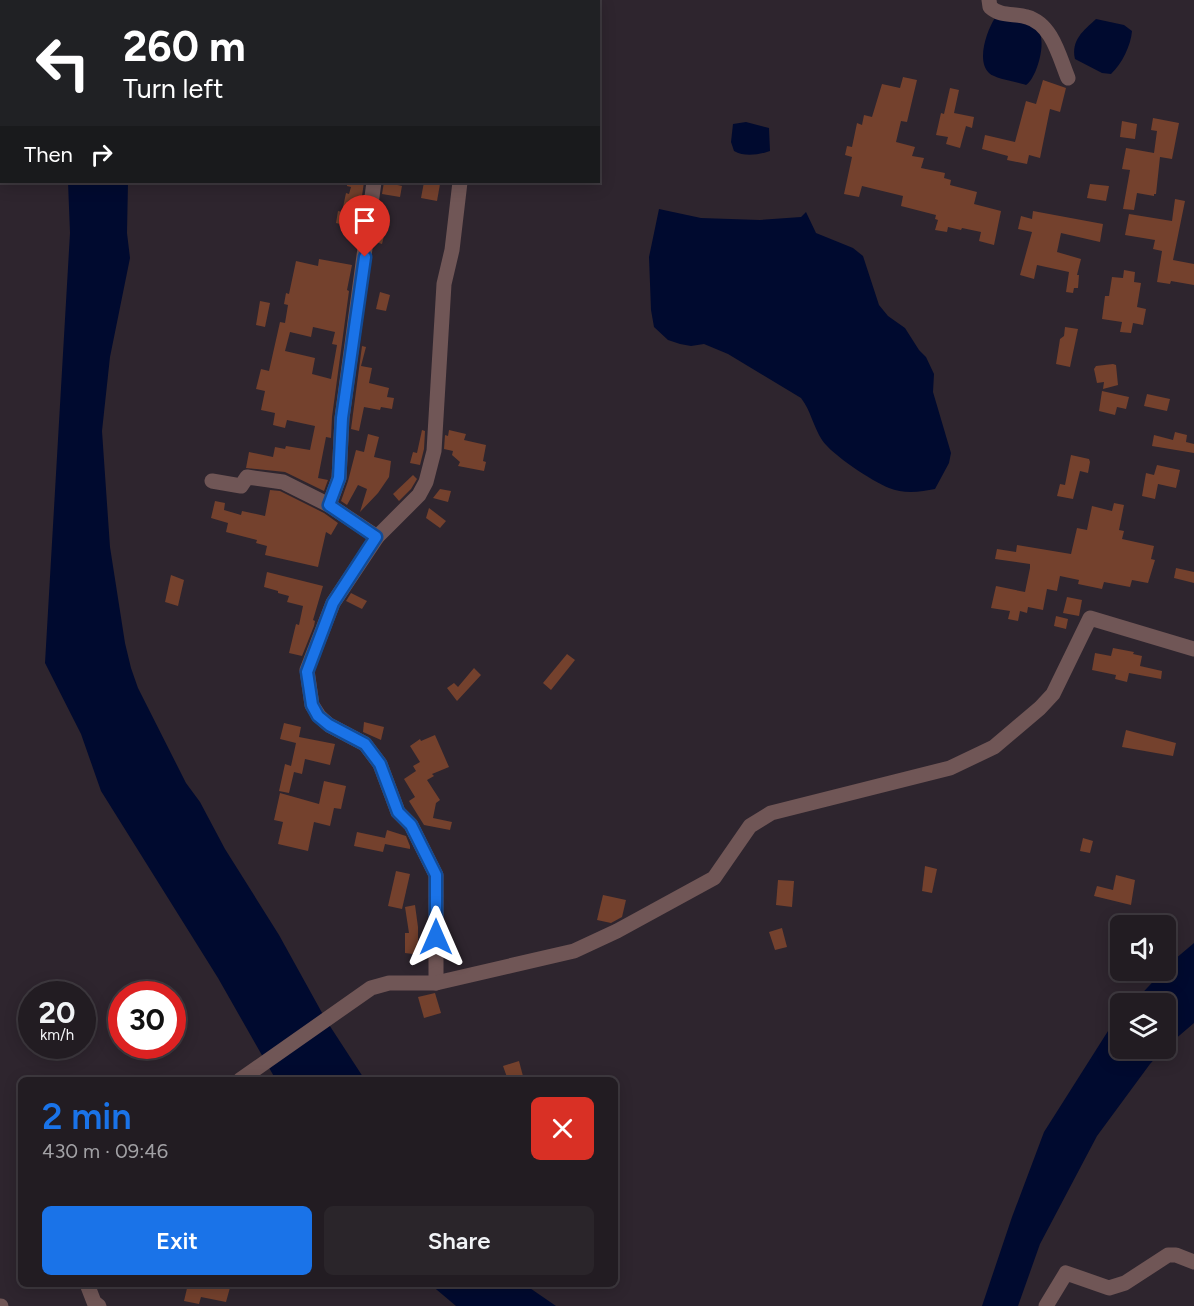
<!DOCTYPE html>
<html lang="en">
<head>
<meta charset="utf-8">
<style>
  body { margin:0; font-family:Figtree,sans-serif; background:#2a252a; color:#f1f3f6; height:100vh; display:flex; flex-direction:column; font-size:22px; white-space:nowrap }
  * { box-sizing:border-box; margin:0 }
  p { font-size:20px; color:#a2a1a5 }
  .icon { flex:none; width:33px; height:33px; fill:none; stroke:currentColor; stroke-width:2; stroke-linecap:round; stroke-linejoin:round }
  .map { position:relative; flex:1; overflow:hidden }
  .side { position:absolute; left:18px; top:1077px; width:600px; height:210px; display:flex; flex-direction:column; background:#221c22; border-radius:9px; box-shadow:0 3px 15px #0003,0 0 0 2px #3f3a40 }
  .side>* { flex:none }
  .hud { position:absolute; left:0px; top:0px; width:600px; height:183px; box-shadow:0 3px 15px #0003,0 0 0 2px #3f3a40; background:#202124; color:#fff; overflow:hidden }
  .controls { position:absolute; left:1110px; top:915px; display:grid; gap:12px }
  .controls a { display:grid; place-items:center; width:66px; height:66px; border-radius:9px; background:#221c22; box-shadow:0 3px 15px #0003,0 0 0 2px #3f3a40; font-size:30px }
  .speed { position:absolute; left:18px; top:981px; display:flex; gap:12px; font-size:30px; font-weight:700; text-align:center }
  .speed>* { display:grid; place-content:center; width:78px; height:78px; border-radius:50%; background:#221c22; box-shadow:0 3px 15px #0003,0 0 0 2px #3f3a40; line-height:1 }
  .speed small { font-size:15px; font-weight:400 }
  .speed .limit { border:9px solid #d22; background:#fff; color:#111 }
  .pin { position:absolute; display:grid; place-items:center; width:51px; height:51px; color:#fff; margin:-62px -26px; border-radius:50% 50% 50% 0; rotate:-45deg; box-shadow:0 0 6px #0007 }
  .pin .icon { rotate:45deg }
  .me { position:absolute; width:66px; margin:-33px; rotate:0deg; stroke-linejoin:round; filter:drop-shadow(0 0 4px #0008) }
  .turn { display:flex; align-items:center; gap:21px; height:126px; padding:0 24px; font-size:27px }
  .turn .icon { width:78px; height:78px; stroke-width:2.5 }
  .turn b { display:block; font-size:42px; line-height:51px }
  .then { display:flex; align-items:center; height:57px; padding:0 24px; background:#0003; gap:12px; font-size:22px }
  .round { display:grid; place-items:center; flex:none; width:63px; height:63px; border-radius:9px; background:#2a252a }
  .summary { display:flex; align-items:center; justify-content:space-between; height:102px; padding:0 24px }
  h1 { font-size:36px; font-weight:600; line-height:45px; color:#1a73e8 }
  .primary-button { display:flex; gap:12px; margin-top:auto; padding:12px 24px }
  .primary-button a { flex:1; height:69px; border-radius:9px; background:#1a73e8; color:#fff; font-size:24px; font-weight:600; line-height:69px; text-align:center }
  .primary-button a+a { background:#2a252a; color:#f1f3f6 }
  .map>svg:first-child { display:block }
  .water { fill:#000a2f }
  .building { fill:#74412d; fill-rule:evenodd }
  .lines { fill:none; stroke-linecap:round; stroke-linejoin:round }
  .minor { stroke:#705656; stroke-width:15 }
  .route-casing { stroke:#114b97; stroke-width:15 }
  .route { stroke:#1a73e8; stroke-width:10 }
</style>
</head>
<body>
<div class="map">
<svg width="1194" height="1306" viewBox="0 0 1194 1306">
  <rect width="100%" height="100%" fill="#2e252e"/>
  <g class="water">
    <path d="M1006,17C1015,20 1030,22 1037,29C1048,39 1037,78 1026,85C1018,82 995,79 989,73C976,61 987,30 995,18Z"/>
    <path d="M1096,19L1124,25L1132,31C1131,45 1122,64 1111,74L1102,73L1075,59C1071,40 1083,31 1096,19Z"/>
    <path d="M746,122L769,128L770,151C759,155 744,157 734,151L731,142L733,124Z"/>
    <path d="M68,182H128L127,233L130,258L110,357L102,431L110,547L125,643L131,668L138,688L186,783L200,802L225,849L279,935L326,1020L365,1080H276L218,978L101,791L81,734L45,663L70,233Z"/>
    <path d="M659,209L701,218L760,220L801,217L806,212L816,233L853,248L863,256L879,305L888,316L905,328L919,350L926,357L934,374L933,392L951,453L949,463L935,489C921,492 903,494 889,488C872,481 832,455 822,440C813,426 811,411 801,398L728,354L704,344L691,346L680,344L668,340L654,327L651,310L649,257Z"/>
    <path d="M1194,943V1023L1166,1047V1004L1133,1003L1163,971L1166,970L1168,965Z"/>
    <path d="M1120,1015V1048L1164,1049L1150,1064L1097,1136L1040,1244L1018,1306H982L1012,1217L1044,1132L1115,1020Z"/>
    <path d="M430,1284H524L556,1306H456Z"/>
  </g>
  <g class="building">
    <path d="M903,77L917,80L907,122L901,121L896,142L915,147L912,156L924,158L921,168L945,173L944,178L951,180L950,185L977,192L974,204L1001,211L994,245L979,241L981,232L962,228L961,230L948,227L947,232L935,230L938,220L935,219L936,215L901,206L903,196L862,186L859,197L844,194L852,157L845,155L847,146L852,147L857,123L862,125L864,115L872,117L882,84L900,88Z"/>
    <path d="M1043,80L1066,88L1060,112L1050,109L1040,158L1029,155L1027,164L1007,160L1008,156L982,149L985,135L1015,142L1026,101L1036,104Z"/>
    <path d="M950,88L959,90L954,113L974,117L972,128L966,126L960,148L946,144L948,137L936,135L941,113L944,114Z"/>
    <path d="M1153,118L1179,123L1172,159L1160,157L1156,194H1154V196L1137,193L1134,210L1123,209L1130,170L1122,169L1126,148L1154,153L1157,131L1151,130Z"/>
    <path d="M1122,121L1137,124L1135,139L1120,137Z"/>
    <path d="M347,182H364L360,210L356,209L352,227L336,223L338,211L342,212L346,193L349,194L351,187L347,186Z"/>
    <path d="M384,182L402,186L400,197L382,194Z"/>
    <path d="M424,182L440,184L437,201L421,198Z"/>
    <path d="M1090,184L1109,186L1106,201L1087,198Z"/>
    <path d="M1175,199L1185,201L1173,260L1194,264V285L1171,281L1170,284L1157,282L1162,251L1153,249L1155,240L1125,235L1129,214L1172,221Z"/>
    <path d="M1033,211L1103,224L1100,242L1061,233L1057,252L1081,259L1077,275H1079L1078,288H1074L1073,293L1066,292L1069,272L1037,265L1034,279L1020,275L1032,232L1018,229L1021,216L1032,219Z"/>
    <path d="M378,226L386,228L382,244L376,242Z"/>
    <path d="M319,259L352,265L347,290L349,291L332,417L331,438L326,437L318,478L328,480L324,491L285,472L246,468L249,452L273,457L275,447L285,449L286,446L310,450L315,426L287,420L285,428L273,425L275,413L261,410L265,391L256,389L261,369L269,371L280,322L285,323L288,305L284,304L286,293L289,294L296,261L318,266ZM313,327L335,332L332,344L337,345L331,379L312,374L315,358L285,351L290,332L311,337Z"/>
    <path d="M1124,270L1135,272L1134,282L1141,283L1137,307L1146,309L1143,325L1133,323L1131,333L1120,332L1122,322L1102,319L1105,296H1109L1112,277L1123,278Z"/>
    <path d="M380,292L390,295L386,311L376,309Z"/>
    <path d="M260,301L270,303L265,327L256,325Z"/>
    <path d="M1065,327L1078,329L1070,367L1056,364L1060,339L1064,336Z"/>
    <path d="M362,346L366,347L361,366L372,368L369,383L389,388L387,397L394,398L392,409L381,407L380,410L364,407L359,431L351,429Z"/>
    <path d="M1113,364L1116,365L1118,385L1103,389L1104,382L1097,383L1094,369L1096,366Z"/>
    <path d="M1102,391L1129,397L1126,409L1117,407L1115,415L1099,411Z"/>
    <path d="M1147,394L1170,399L1167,411L1144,406Z"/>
    <path d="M422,430L425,431L424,449L420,465L410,463L413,452L417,453Z"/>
    <path d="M449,430L466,434L464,440L486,445L483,461L486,462L484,471L458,466L460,462L452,455L453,451L444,449L445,435L448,436Z"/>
    <path d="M1175,432L1187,435L1186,442L1194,444V453L1152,446L1154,435L1173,440Z"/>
    <path d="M368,434L379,437L374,457L391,461L389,477L378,493L360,512L367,489L358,485L347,505L341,501L348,481L356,450L364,452Z"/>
    <path d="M1071,455L1089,459L1090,462L1088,473L1080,471L1073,499L1057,496L1060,484L1065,485Z"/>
    <path d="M1157,465L1180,470L1176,488L1158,484L1155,499L1142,496L1146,473L1154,475Z"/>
    <path d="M413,475L417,479L411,489L399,501L393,494Z"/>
    <path d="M440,489L451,491L448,502L433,498Z"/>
    <path d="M270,490L280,491L324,513L338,523L331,535L326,532L318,567L265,555L267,546L256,543L257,540L226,532L228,523L211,518L215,501L225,503L224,510L241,515L242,511L265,516Z"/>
    <path d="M1114,503L1124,505L1119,530L1124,531L1122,539L1154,546L1151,559L1155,560L1148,583L1132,580L1130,587L1104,582L1102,589L1078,584L1079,580L1060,576L1057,591L1047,589L1043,610L1028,607L1027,613L1020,611L1018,621L1008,619L1010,611L991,608L996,586L1025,592L1030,568V564L995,559L997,549L1016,552L1017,545L1071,554L1077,528L1087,530L1092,506L1112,511Z"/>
    <path d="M429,508L446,521L440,528L426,518Z"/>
    <path d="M1176,568L1194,572V583L1174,578Z"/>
    <path d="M267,572L323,586L313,620L315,621L314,626L302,656L289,653L296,624L299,625L303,606L287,602L289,596L278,593V591L264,587Z"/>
    <path d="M171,575L184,580L178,606L165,602Z"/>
    <path d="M351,593L367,601L362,609L346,601Z"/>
    <path d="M1067,597L1082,600L1079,616L1063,613Z"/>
    <path d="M1056,616L1068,619L1066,629L1054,626Z"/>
    <path d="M1113,648L1134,652L1133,654L1142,656L1140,666L1162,671L1161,679L1129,673L1127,682L1115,679L1116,675L1092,670L1095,653L1111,656Z"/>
    <path d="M567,654L575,660L551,690L543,683Z"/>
    <path d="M474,668L481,675L457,701L447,688L454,683L458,687Z"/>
    <path d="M364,722L384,727L381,740L363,732Z"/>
    <path d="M284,723L301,727L299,737L335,744L330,765L305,759L302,774L294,772L289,793L279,791L285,764L291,766L296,743L280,739Z"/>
    <path d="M1126,730L1176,743L1173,756L1122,747Z"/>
    <path d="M435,735L449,767L432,774L434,776L427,780L440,800L436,803L433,818L452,822L450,830L424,825L409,801L415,797L404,779L416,771L413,766L420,762L410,746L420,739L421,741Z"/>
    <path d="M324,781L346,786L341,809L334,808L330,826L314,822L308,851L278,844L283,822L274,820L280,793L319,804Z"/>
    <path d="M387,830L406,836L410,846V849L385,844L383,852L354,846L357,832L385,838Z"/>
    <path d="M1083,838L1093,841L1090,853L1080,851Z"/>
    <path d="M925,866L937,869L932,893L922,891Z"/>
    <path d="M396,871L410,874L402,909L388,906Z"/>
    <path d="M1116,875L1135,880L1131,905L1094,896L1097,886L1113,890Z"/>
    <path d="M778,880L794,881L792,907L776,905Z"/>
    <path d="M603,895L626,900L622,917L611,923L597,920Z"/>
    <path d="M415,905L418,927V954H413L405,953V933H409L405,907Z"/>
    <path d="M782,928L787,947L775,950L769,932Z"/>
    <path d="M435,993L441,1013L424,1018L418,997Z"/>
    <path d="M519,1061L524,1080H508L503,1066Z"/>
    <path d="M188,1284H231L226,1302L201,1297L199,1304L184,1301Z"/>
  </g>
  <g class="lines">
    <g class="minor">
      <path d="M454,0V2"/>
      <path d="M989,0L990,7C1001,17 1014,13 1027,17C1052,24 1059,56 1068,78"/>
      <path d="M212,481L241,486L247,477L283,482L329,505L339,478L342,418L374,182"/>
      <path d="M329,505L377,537L333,603L307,670L312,705L319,716L329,725L365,744L380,764L398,812L411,825L436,875V983"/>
      <path d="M377,537L419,495L426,482L434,451L444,284L452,250L460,182"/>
      <path d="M240,1080L371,988L389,983H436L574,951L617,931L714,878L750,826L771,813L950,768L994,747L1040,708L1053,694L1090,618L1194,649"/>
      <path d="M87,1284L94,1302L99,1306"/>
      <path d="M0,1306H1"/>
      <path d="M1046,1306L1066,1273L1109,1288L1125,1283L1168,1255H1176L1194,1262"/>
    </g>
  </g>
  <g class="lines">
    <g class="route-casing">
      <path id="route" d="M365,257L342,418L339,478L329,505L376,537L333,603L307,672L312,705L318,716L329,725L365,744L380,764L398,812L411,825L436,875V937"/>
    </g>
    <use href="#route" class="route"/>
  </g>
</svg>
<div class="controls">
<a><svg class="icon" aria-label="sound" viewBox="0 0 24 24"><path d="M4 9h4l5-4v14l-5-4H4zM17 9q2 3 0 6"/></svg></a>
<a><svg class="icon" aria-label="layers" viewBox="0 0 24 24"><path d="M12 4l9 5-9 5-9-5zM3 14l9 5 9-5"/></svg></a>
</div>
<div class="speed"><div>20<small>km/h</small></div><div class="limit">30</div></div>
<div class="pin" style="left:365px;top:257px;background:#d93025"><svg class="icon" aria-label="arrive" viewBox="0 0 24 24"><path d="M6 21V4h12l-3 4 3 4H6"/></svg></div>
<svg class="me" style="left:436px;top:937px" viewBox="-20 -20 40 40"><path d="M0-17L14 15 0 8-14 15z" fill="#1a73e8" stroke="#fff" stroke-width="4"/></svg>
<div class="hud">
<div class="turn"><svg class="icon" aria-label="left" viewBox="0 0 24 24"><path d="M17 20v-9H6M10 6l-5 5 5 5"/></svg><div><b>260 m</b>Turn left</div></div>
<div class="then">Then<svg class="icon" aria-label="right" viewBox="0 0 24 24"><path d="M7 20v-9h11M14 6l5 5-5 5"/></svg></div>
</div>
<section class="side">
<div class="summary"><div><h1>2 min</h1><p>430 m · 09:46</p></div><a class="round" style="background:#d93025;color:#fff"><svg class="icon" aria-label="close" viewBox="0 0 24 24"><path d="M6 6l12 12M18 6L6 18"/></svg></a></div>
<div class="primary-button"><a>Exit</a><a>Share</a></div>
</section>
</div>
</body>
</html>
